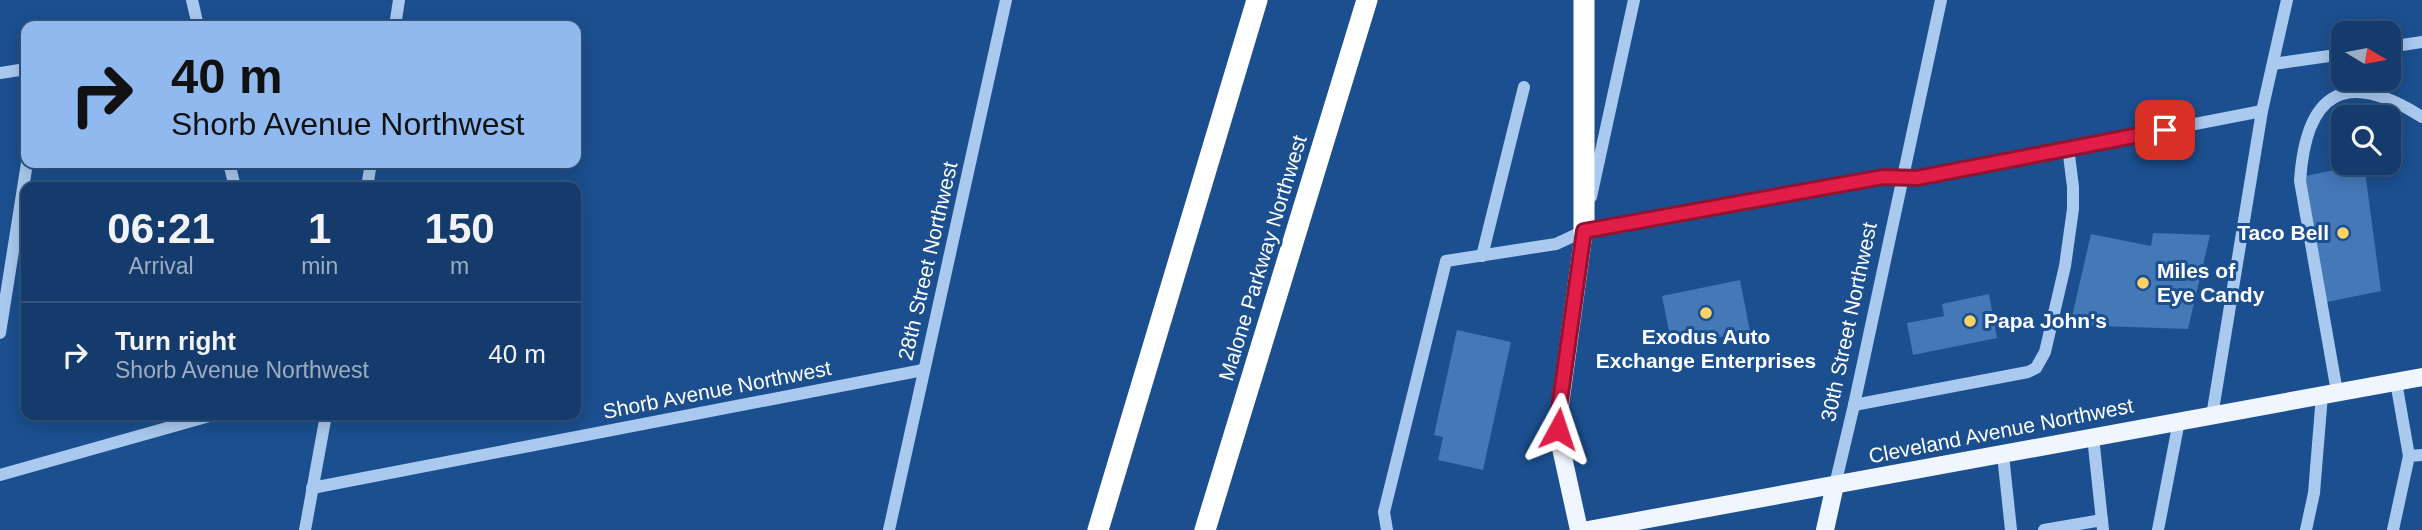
<!DOCTYPE html>
<html lang="en">
<head>
<meta charset="utf-8">
<style>
  body { margin:0; font-family:Arial,sans-serif; background:#1d4271; color:#f1f3f6; height:100vh; display:flex; flex-direction:column; font-size:26px; white-space:nowrap }
  * { box-sizing:border-box; margin:0 }
  p { font-size:23px; color:#9dadc1 }
  .icon { flex:none; width:38px; height:38px; fill:none; stroke:currentColor; stroke-width:2; stroke-linecap:round; stroke-linejoin:round }
  .map { position:relative; flex:1; overflow:hidden }
  .drawer { position:absolute; left:21px; top:182px; width:560px; height:238px; display:flex; flex-direction:column; background:#143b6b; border-radius:14px; box-shadow:0 4px 18px #0003,0 0 0 2px #33557e }
  .drawer>* { flex:none }
  .banner { position:absolute; left:21px; top:21px; width:560px; height:147px; border-radius:14px; box-shadow:0 4px 18px #0003,0 0 0 2px #33557e; background:#90b9f0; color:#111; overflow:hidden }
  .needle { width:46px; rotate:100deg }
  .tools { position:absolute; left:2331px; top:21px; display:grid; gap:14px }
  .tools a { display:grid; place-items:center; width:70px; height:70px; border-radius:14px; background:#143b6b; box-shadow:0 4px 18px #0003,0 0 0 2px #33557e; font-size:35px }
  .pin { position:absolute; display:grid; place-items:center; width:60px; height:60px; color:#fff; margin:-30px; border-radius:14px; box-shadow:0 4px 10px #0006 }
  .me { position:absolute; width:77px; margin:-38px; rotate:5deg; stroke-linejoin:round; filter:drop-shadow(0 0 5px #0008) }
  .turn { display:flex; align-items:center; gap:24px; height:147px; padding:0 35px; font-size:32px }
  .turn .icon { width:91px; height:91px; stroke-width:2.5 }
  .turn b { display:block; font-size:49px; line-height:60px }
  .eta { display:flex; justify-content:space-evenly; align-items:center; height:119px; text-align:center }
  .eta b { font-size:42px; font-weight:600; line-height:49px }
  ul { padding:0; list-style:none }
  li { display:flex; align-items:center; gap:21px; height:105px; padding:0 35px; border-top:2px solid #33557e }
  li div { flex:1 }
  li b { display:block; font-size:26px }
  li em { font-style:normal }
  .map>svg:first-child { display:block }
  .building { fill:#4478b7 }
  .lines { fill:none; stroke-linecap:round; stroke-linejoin:round }
  .minor { stroke:#a9c9ee; stroke-width:12 }
  .major { stroke:#f0f6ff; stroke-width:18 }
  .highway { stroke:#fff; stroke-width:21 }
  .route-casing { stroke:#92132f; stroke-width:18 }
  .route { stroke:#e11d48; stroke-width:12 }
  .poi-dot { fill:#ffd166; stroke:#1b4f8f; stroke-width:2.5 }
  .labels { text-anchor:middle; stroke-width:6; stroke-linejoin:round; paint-order:stroke }
  .poi-label { font-size:21px; font-weight:bold; fill:#fff; stroke:#1b4f8f; text-anchor:start }
  .street-label { font-size:21px; fill:#fff; stroke:#1b4f8f }
</style>
</head>
<body>
<div class="map">
<svg width="2422" height="530" viewBox="0 0 2422 530">
  <rect width="100%" height="100%" fill="#1b4f8f"/>
  <g class="building">
    <path d="M2364,164L2381,291L2322,303L2305,176Z"/>
    <path d="M2153,233L2210,235L2188,329L2070,325L2091,234L2151,246Z"/>
    <path d="M1740,280L1750,331L1715,338L1714,334L1671,342L1662,296Z"/>
    <path d="M1989,294L1997,338L1913,355L1907,323L1944,316L1942,304Z"/>
    <path d="M1457,330L1511,342L1483,470L1438,460L1443,437L1434,435Z"/>
  </g>
  <g class="lines">
    <g class="minor">
      <path d="M192,0L198,26"/>
      <path d="M395,26L399,0"/>
      <path d="M2389,47L2422,42"/>
      <path d="M2273,64L2343,54"/>
      <path d="M0,73L26,69"/>
      <path d="M229,163L235,187"/>
      <path d="M367,187L371,163"/>
      <path d="M1591,197L1634,0"/>
      <path d="M1482,256L1524,87"/>
      <path d="M0,333L27,163"/>
      <path d="M2396,382L2409,456L2422,455"/>
      <path d="M2337,392L2300,181C2306,92 2345,68 2422,117"/>
      <path d="M1854,405L2028,372L2036,368L2045,352L2065,266L2073,209V187L2068,147"/>
      <path d="M2212,416L2262,111L2287,0"/>
      <path d="M2093,437L2103,530"/>
      <path d="M2003,455L2011,530"/>
      <path d="M0,475L213,415"/>
      <path d="M1835,485L1854,405L1941,0"/>
      <path d="M312,488L923,370"/>
      <path d="M305,530L326,415"/>
      <path d="M889,530L1006,0"/>
      <path d="M1387,530L1384,512L1446,261L1556,244L1584,231L1883,177L1917,178L2262,111"/>
      <path d="M2044,530L2102,520"/>
      <path d="M2158,530L2179,421"/>
      <path d="M2306,530L2314,493L2322,395"/>
      <path d="M2393,530L2409,456"/>
    </g>
    <g class="major">
      <path d="M1579,530L1561,448L1558,419L1584,231"/>
      <path d="M1588,530L2422,377"/>
      <path d="M1825,530L1835,485"/>
    </g>
    <g class="highway">
      <path d="M1584,231V0"/>
      <path d="M1098,530L1257,0"/>
      <path d="M1205,530L1367,0"/>
    </g>
  </g>
  <g class="lines">
    <g class="route-casing">
      <path id="route" d="M1558,429L1559,408L1584,231L1883,177L1917,178L2165,130"/>
    </g>
    <use href="#route" class="route"/>
  </g>
  <g class="poi-dot">
    <circle cx="2343" cy="233" r="7"/>
    <circle cx="2143" cy="283" r="7"/>
    <circle cx="1706" cy="313" r="7"/>
    <circle cx="1970" cy="321" r="7"/>
  </g>
  <g class="labels">
    <g class="poi-label">
      <text x="2329" y="240" text-anchor="end">Taco Bell</text>
      <text x="2157" y="278">Miles of<tspan x="2157" dy="24">Eye Candy</tspan></text>
      <text x="1984" y="328">Papa John's</text>
      <text x="1706" y="344" text-anchor="middle">Exodus Auto<tspan x="1706" dy="24">Exchange Enterprises</tspan></text>
    </g>
    <g class="street-label">
      <text transform="translate(1263 258) rotate(-73)" y="7">Malone Parkway Northwest</text>
      <text transform="translate(928 261) rotate(-77)" y="7">28th Street Northwest</text>
      <text transform="translate(1849 322) rotate(-78)" y="7">30th Street Northwest</text>
      <text transform="translate(717 390) rotate(-11)" y="7">Shorb Avenue Northwest</text>
      <text transform="translate(2001 431) rotate(-11)" y="7">Cleveland Avenue Northwest</text>
    </g>
  </g>
</svg>
<div class="tools">
<a><svg class="needle" viewBox="-14 -14 28 28"><path d="M0-13l5 13h-10z" fill="#e53935"/><path d="M0 13l5-13h-10z" fill="#9dadc1"/></svg></a>
<a><svg class="icon" aria-label="search" viewBox="0 0 24 24"><circle cx="10" cy="10" r="6"/><path d="M15 15l6 6"/></svg></a>
</div>
<div class="pin" style="left:2165px;top:130px;background:#d93025"><svg class="icon" aria-label="arrive" viewBox="0 0 24 24"><path d="M6 21V4h12l-3 4 3 4H6"/></svg></div>
<svg class="me" style="left:1558px;top:429px" viewBox="-20 -20 40 40"><path d="M0-17L14 15 0 8-14 15z" fill="#e11d48" stroke="#fff" stroke-width="4"/></svg>
<div class="banner">
<div class="turn"><svg class="icon" aria-label="right" viewBox="0 0 24 24"><path d="M7 20v-9h11M14 6l5 5-5 5"/></svg><div><b>40 m</b>Shorb Avenue Northwest</div></div>
</div>
<section class="drawer">
<div class="eta">
<div><b>06:21</b><p>Arrival</p></div>
<div><b>1</b><p>min</p></div>
<div><b>150</b><p>m</p></div>
</div>
<ul>
<li><svg class="icon" aria-label="right" viewBox="0 0 24 24"><path d="M7 20v-9h11M14 6l5 5-5 5"/></svg><div><b>Turn right</b><p>Shorb Avenue Northwest</p></div><em>40 m</em></li>
</ul>
</section>
</div>
</body>
</html>
